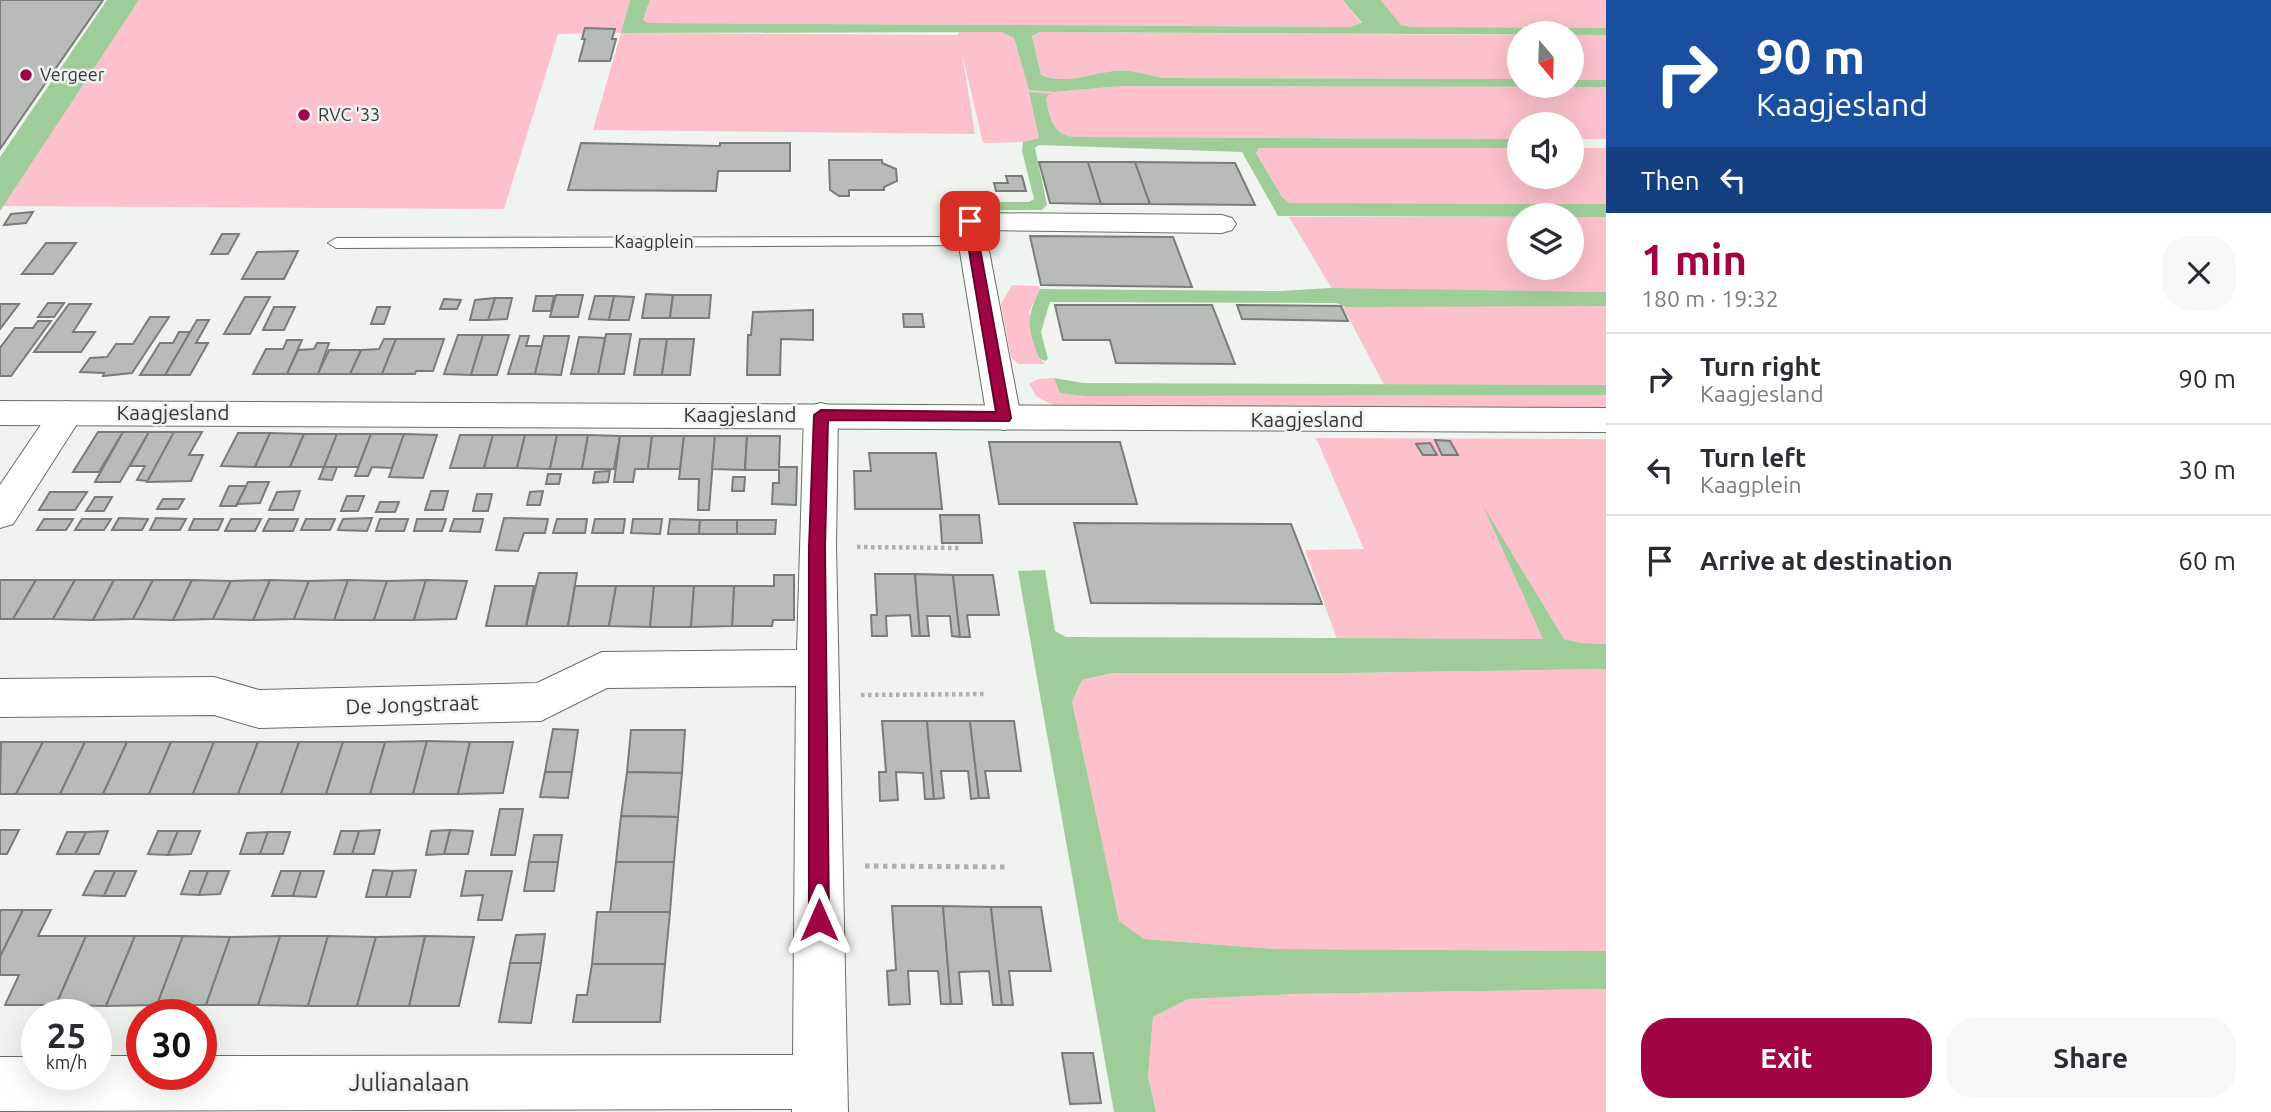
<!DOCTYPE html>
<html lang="en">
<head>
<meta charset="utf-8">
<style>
  body { margin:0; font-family:Ubuntu,sans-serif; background:#f7f7f7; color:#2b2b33; height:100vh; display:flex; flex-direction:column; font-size:26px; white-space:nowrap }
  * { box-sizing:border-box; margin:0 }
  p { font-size:23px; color:#7c7c81 }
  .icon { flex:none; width:38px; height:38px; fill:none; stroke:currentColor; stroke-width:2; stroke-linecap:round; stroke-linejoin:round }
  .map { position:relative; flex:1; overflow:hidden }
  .sheet { display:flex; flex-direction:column; background:#fff; width:665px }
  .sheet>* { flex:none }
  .guide { background:#1a4fa0; color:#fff; overflow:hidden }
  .needle { width:46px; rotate:161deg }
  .buttons { position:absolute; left:1507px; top:21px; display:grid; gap:14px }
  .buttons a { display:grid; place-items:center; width:77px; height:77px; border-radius:50%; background:#fff; box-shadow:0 7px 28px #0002; font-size:35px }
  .speed { position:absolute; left:21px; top:999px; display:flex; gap:14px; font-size:35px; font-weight:700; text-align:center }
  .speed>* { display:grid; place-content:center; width:91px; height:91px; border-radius:50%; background:#fff; box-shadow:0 7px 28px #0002; line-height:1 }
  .speed small { font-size:18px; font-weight:400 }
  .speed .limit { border:10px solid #d22; background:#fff; color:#111 }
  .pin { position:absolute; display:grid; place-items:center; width:60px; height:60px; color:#fff; margin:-30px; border-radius:14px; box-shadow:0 4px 10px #0006 }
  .me { position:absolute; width:77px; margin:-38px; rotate:0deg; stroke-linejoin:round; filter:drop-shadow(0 0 5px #0008) }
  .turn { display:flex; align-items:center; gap:24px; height:147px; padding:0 35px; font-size:32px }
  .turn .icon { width:91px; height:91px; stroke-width:2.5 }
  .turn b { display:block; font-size:49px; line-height:60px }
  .then { display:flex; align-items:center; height:66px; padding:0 35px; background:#0003; gap:14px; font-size:26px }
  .round { display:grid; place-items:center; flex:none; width:74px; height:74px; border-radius:28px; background:#f7f7f7 }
  .headline { display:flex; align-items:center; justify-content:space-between; height:119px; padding:0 35px }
  h1 { font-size:42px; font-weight:600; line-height:52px; color:#a10443 }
  .action { display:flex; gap:14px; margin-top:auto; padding:14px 35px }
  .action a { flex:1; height:80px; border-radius:28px; background:#a10443; color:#fff; font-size:28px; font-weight:600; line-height:80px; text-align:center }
  .action a+a { background:#f7f7f7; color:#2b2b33 }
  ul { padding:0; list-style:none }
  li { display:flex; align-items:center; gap:21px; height:91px; padding:0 35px; border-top:2px solid #e1e1e2 }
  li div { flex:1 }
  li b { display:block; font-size:26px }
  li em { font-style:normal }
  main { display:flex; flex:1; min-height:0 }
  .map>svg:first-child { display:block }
  .green { fill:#fcc1ca }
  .water { fill:#9fcd9a }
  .building { fill:#b8bcb8; stroke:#797d79; stroke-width:2 }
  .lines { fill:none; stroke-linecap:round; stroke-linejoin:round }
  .service-casing { stroke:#6a6e6a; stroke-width:2 }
  .minor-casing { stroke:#6a6e6a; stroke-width:2 }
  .tertiary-casing { stroke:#6a6e6a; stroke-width:2 }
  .path-far1 { stroke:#aeb1ad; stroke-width:4.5; stroke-dasharray:3.5 3.5; stroke-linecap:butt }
  .path { stroke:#aeb1ad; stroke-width:5; stroke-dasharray:4.5 4.5; stroke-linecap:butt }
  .service { fill:#fff; fill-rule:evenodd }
  .minor { fill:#fff; fill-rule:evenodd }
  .tertiary { fill:#fff; fill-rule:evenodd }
  .route { fill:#a10443; stroke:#69032c; stroke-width:2 }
  .poi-dot { fill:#a10443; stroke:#f0f4ef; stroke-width:2.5 }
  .labels { text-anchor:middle; stroke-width:5; stroke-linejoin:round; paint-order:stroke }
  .far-poi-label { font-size:18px; fill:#363836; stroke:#f0f4ef; text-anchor:start }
  .far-street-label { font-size:18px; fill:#363836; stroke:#f0f4ef }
  .street-label { font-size:21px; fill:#363836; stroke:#f0f4ef }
  .near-street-label { font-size:24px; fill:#363836; stroke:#f0f4ef }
</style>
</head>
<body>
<main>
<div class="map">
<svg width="1606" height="1112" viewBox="0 0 1606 1112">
  <rect width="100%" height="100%" fill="#f0f4ef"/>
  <g class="green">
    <path d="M139,0H630L622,33L958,35L960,31L1002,32L1014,38L1029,90L1054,92L1121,86L1606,87V139H1572V124H1519V139L1074,137C1052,134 1050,117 1046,98L1050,95L1030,92L1040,138L1023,142L983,143L962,53L975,134L593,130L621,33L558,34L504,209L3,206Z"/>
    <path d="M650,0H1343L1362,24L1350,27L646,23L643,20Z"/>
    <path d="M1381,0H1606V28L1413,27L1401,25Z"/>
    <path d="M1040,32L1519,35V79L1163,78C1147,75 1130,69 1113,71C1089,74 1066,85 1041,75L1032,36Z"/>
    <rect x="1572" y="35" width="34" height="45"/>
    <path d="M1257,148H1519V177H1572V148H1606V204L1290,203L1282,197L1256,153Z"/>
    <path d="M1289,217H1519V268H1572V217H1606V292L1332,289Z"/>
    <path d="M1012,285L1038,286L1040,289L1029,312L1042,361L1046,364H1018L1011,357L1001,304Z"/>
    <path d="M1342,305L1606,306V385H1384Z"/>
    <path d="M1054,378L1060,392L1084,396L1606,395V409L1059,408L1036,396L1029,384L1038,379Z"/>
    <path d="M1316,438L1606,439V644L1582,643L1564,639L1487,514L1544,639H1337L1305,550L1364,549Z"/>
    <path d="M1606,669V951L1275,949L1144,939L1119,922L1072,702L1082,680L1112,673H1347Z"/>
    <path d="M1606,989V1112H1156L1148,1076L1153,1017L1188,999L1296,994Z"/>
  </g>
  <g class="water">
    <path d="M107,0H139L0,211V157Z"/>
    <path d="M630,0H650L643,20L647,23L1350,27L1362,23L1343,0H1381L1401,25L1413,27L1606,28V35L1040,32L1032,36L1041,75C1066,85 1089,74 1113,71C1130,69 1147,75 1163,78L1519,79V86H1572V80H1606V87L1121,86L1054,92L1029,90L1014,38L1002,32L621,33Z"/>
    <path d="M1029,92L1050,94L1046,98C1050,118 1052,134 1074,137L1519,139V148H1258L1256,153L1282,197L1290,203L1606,204V217L1278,216L1242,152L1039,145L1035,148L1047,205L1042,210H988L986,202H1029L1034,199L1022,151L1023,142L1039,138Z"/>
    <path d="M1329,288L1606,292V306L1346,307L1336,303L1050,302L1041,332L1048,359L1045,361L1039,358C1028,327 1025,320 1040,289L1281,291Z"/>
    <path d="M1054,378L1083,383L1606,385V395L1084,396L1060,393Z"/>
    <path d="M1483,506L1564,639L1582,643L1606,644V669L1347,673H1112L1082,680L1072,702L1119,921L1144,939L1275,949L1606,951V989L1296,994L1188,999L1153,1017L1148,1076L1156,1112H1114L1018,571L1045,570L1055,631L1066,637L1543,639Z"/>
  </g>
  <g class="building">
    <path d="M0,0H103L0,149Z"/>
    <path d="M585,28L615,29L612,39H616L610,61H579L585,39H582Z"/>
    <path d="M581,143L720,146V143H790V171H718L716,191L568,190Z"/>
    <path d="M829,160H882V163L896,169L897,181L884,187V190H849V196H839L830,190Z"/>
    <path d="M1039,162H1088L1101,204L1050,203Z"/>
    <path d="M1088,162H1135L1150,204H1101Z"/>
    <path d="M1135,162L1235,163L1255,205L1150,204Z"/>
    <path d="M1006,176H1022L1026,191H996L994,183H1008Z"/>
    <path d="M33,212L26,223L4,225L11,214Z"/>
    <path d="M222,234H239L228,254H211Z"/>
    <path d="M1030,236L1173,237L1192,287L1041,285Z"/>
    <path d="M46,243H76L53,274H22Z"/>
    <path d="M298,251L284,279H242L257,252Z"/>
    <path d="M646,294L673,295L670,318H642Z"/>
    <path d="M556,295H583L578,317H550Z"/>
    <path d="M673,295H711L709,318H670Z"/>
    <path d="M536,296H554L551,311H533Z"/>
    <path d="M595,296H614L609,320L589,319Z"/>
    <path d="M614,296L634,297L629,320H609Z"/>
    <path d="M245,297H270L250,334H224Z"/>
    <path d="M495,298H512L507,319L488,320Z"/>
    <path d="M495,298L488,320H470L475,300Z"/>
    <path d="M444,299L461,300L457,309H440Z"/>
    <path d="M48,303H64L54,317H38Z"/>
    <path d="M0,304H19L0,329Z"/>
    <path d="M69,304H91L73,332H95L81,352H34Z"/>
    <path d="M1055,305H1212L1235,364L1116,363L1110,340H1063Z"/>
    <path d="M1237,305L1341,306L1348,321L1242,319Z"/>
    <path d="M274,307H295L284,330H263Z"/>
    <path d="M377,307H390L384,324H371Z"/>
    <path d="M813,310V340L781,339L780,375H747L748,335H751L753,312Z"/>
    <path d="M903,314H922L924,327H904Z"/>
    <path d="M150,317H169L132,373L103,376L104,373L80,372L90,358L107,357L116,344H133Z"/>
    <path d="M197,320H209L196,343H208L190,375H165Z"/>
    <path d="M38,321H51L11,376H0V348L15,328H33Z"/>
    <path d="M179,332H190L165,375H140L160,343H173Z"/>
    <path d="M606,334H631L624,374H598Z"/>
    <path d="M458,335H483L471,375L444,374Z"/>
    <path d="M483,335H509L497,375H471Z"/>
    <path d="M520,336H529L526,346H542L535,374H508Z"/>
    <path d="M544,336H569L561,375L535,374Z"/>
    <path d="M579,337L605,338L598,374H571Z"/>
    <path d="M384,339H396L382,374H350L361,350L379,349Z"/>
    <path d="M396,339H444L433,371H416L415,374H382Z"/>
    <path d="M640,339H667L662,375H634Z"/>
    <path d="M667,339H694L690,375H662Z"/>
    <path d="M287,340H302L287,374H253L266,349H283Z"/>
    <path d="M317,343H329L318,374H287L298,350L314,349Z"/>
    <path d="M329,350H361L350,374H318Z"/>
    <path d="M98,432H123L99,472H73Z"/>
    <path d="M123,432H149L120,482H95Z"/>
    <path d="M149,432H174L148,481L137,480L145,466H130Z"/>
    <path d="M174,432H202L189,455H203L191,481L147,482Z"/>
    <path d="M238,433H270L255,467L221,466Z"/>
    <path d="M270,433L304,434L290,467H255Z"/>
    <path d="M304,434H337L324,467H290Z"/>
    <path d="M337,434H371L358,467H324Z"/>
    <path d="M371,434H404L392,468L372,467L368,476H355Z"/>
    <path d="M404,434L437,435L423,478L389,477Z"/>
    <path d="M460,435H493L484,468H450Z"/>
    <path d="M493,435H525L517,468H484Z"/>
    <path d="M525,435H557L550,469L517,468Z"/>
    <path d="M557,435H588L582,469H550Z"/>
    <path d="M588,435L620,436L614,469H582Z"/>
    <path d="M620,436H652L648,469H635L633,482H614Z"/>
    <path d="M652,436H684L680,469H648Z"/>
    <path d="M684,436H715L709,510H698L699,479H679Z"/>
    <path d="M715,436H747L745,470L712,469Z"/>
    <path d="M747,436H780L779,467H797L796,505L772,504L773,483H779V470H745Z"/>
    <path d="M1435,440L1450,441L1458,455H1442Z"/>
    <path d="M989,442H1120L1137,504H999Z"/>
    <path d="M1430,443L1437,455H1423L1416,444Z"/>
    <path d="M869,453H936L942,509H855L854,471H871Z"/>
    <path d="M324,467H337L332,480L319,479Z"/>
    <path d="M610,471L608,482L593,483L595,472Z"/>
    <path d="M548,474H561L559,484H546Z"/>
    <path d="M733,477H745L744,491H732Z"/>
    <path d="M248,482H269L260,503L238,504L236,506Z"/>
    <path d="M229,486H246L236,506H220Z"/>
    <path d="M300,491L293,510H269L277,492Z"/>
    <path d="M431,491H448L443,510H425Z"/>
    <path d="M543,491L540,505H527L530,492Z"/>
    <path d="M50,492H87L75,510H39Z"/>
    <path d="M477,494H492L488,511H473Z"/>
    <path d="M347,496H364L358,511H341Z"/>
    <path d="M95,497H112L104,511H86Z"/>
    <path d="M163,499H184L178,509H157Z"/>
    <path d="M380,502H399L395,512H376Z"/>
    <path d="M940,515H979L982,543H942Z"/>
    <path d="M119,518L148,519L142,530H112Z"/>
    <path d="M156,518L186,519L180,530H150Z"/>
    <path d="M372,518L367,531L338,530L343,519Z"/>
    <path d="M504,518L548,519L545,533H524L518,551L496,550Z"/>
    <path d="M44,519H73L66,530H37Z"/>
    <path d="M82,519H111L104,530H75Z"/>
    <path d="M194,519H223L218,530H189Z"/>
    <path d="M231,519H261L255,531H225Z"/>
    <path d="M269,519H298L293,531H263Z"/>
    <path d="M306,519H335L330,530H301Z"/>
    <path d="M380,519H408L404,531H376Z"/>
    <path d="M417,519H446L442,531H414Z"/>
    <path d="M454,519H483L480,532L450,531Z"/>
    <path d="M557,519H587L585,533H553Z"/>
    <path d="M595,519H625L623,533H592Z"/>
    <path d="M633,519H662L660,534L631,533Z"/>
    <path d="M670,519L700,520L699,534H668Z"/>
    <path d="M700,520H737V534H699Z"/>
    <path d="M737,520H776L775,534H737Z"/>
    <path d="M1074,523L1291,524L1322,604L1091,603Z"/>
    <path d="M539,573H577L568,626H526Z"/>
    <path d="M875,574H915L920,636H912L910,615L886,616L887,636H872L871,615H877Z"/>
    <path d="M915,574L953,575L960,637L952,636L950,616H927L929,636H920Z"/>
    <path d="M774,575H794V620H773L772,626H732L734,586H774Z"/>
    <path d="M953,575H993L999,615H967L970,637H960Z"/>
    <path d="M0,580H36L13,619H0Z"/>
    <path d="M36,580H75L53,619H13Z"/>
    <path d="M75,580H114L93,620L53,619Z"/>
    <path d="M114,580H153L133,619L93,620Z"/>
    <path d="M153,580H192L173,620L133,619Z"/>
    <path d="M192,580L231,581L213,619L173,620Z"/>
    <path d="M270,580L309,581L294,619L253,620Z"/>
    <path d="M270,580L253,620L213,619L231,581Z"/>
    <path d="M348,580L387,581L374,620H334Z"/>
    <path d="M348,580L334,620L294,619L309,581Z"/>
    <path d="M426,580L414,620H374L387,581Z"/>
    <path d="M426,580L467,581L456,619L414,620Z"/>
    <path d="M495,586H534L526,626H486Z"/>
    <path d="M575,586H616L609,626H568Z"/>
    <path d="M616,586H654L650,627L609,626Z"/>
    <path d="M654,586H694L691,627H650Z"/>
    <path d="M694,586H734L732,626L691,627Z"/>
    <path d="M882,721H927L934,799H925L923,773L896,772L898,800L880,801L879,772H886Z"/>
    <path d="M927,721H970L979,798L971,799L968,771H941L944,798L934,799Z"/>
    <path d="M970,721H1014L1021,771H985L989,798H979Z"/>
    <path d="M553,729L578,730L572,772H545Z"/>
    <path d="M631,730H685L682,773L627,772Z"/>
    <path d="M427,741L413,794H370L385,742Z"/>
    <path d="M427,741L470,742L458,794H413Z"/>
    <path d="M1,742H43L16,794H0Z"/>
    <path d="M43,742H85L60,794H16Z"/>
    <path d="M85,742H127L103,794H60Z"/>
    <path d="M127,742H171L149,794H103Z"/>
    <path d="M171,742H214L193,794H149Z"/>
    <path d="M214,742H258L238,794H193Z"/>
    <path d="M258,742H299L281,794H238Z"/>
    <path d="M299,742H343L326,794H281Z"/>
    <path d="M343,742H385L370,794H326Z"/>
    <path d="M470,742H513L503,793L458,794Z"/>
    <path d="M545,772H572L568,798L540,797Z"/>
    <path d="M627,772L682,773L678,817L621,816Z"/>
    <path d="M500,809H523L515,855H491Z"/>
    <path d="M621,816L678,817L674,862H616Z"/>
    <path d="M0,830H19L7,854H0Z"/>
    <path d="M380,830L374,854H352L359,831Z"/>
    <path d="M450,830L473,831L468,854H444Z"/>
    <path d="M450,830L444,854L426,855L431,831Z"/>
    <path d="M108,831L99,854H75L86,832Z"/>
    <path d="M158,831H178L168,855L148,854Z"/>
    <path d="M178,831H200L191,854L168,855Z"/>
    <path d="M341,831H359L352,854H334Z"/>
    <path d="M67,832H86L75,854H57Z"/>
    <path d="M268,832L260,854H240L247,833Z"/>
    <path d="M268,832H290L283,854H260Z"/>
    <path d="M534,835H562L558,862H529Z"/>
    <path d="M529,862H558L554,891H524Z"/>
    <path d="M616,862H674L670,912L610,913Z"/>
    <path d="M373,870L393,871L386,897H366Z"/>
    <path d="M416,870L410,897H386L393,871Z"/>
    <path d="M95,871H115L104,896L83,895Z"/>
    <path d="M115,871H136L125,896H104Z"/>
    <path d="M190,871H208L199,895L181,894Z"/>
    <path d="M208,871H229L220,894L199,895Z"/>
    <path d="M281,871H301L293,896H272Z"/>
    <path d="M301,871H324L316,897L293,896Z"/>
    <path d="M466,871H512L502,920H478L483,895L461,896Z"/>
    <path d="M892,906H943L951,1004H941L938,971H908L910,1004L889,1005L887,971L896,970Z"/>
    <path d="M943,906L991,907L1002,1005H993L989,971L959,972L962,1004H951Z"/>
    <path d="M991,907H1041L1051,971H1009L1013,1005H1002Z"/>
    <path d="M1,910H23L0,957V912Z"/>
    <path d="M23,910H51L38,936H86L56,1005H5L19,975H0V957Z"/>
    <path d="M597,912H670L665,964H592Z"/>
    <path d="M545,934L541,963H510L516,935Z"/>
    <path d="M86,936H135L106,1006L56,1005Z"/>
    <path d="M135,936H183L157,1005L106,1006Z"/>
    <path d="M183,936L230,937L206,1005H157Z"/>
    <path d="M280,936H328L308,1006L258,1005Z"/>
    <path d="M280,936L258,1005H206L230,937Z"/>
    <path d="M328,936L376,937L357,1006H308Z"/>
    <path d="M425,936L474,937L459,1006H409Z"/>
    <path d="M425,936L409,1006H357L376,937Z"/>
    <path d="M510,963H541L531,1023L499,1022Z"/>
    <path d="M592,964H665L660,1022H573L577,995H587Z"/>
    <path d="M1062,1053H1093L1101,1103L1070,1104Z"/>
  </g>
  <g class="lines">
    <g class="service-casing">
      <path id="service" d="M973,237L981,242L979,245L336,248L328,243L336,238Z"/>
    </g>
    <g class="minor-casing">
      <g id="minor">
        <path d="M969,213L1222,215L1232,218L1236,224L1232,230L1222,233L985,230L1021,418L1016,427L1004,430L992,427L987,418L955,221L959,215Z"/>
        <path d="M67,401L79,404L84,413L13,524L0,528V485L55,404Z"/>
        <path d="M821,403L833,406L838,415L836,547L848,1112H792V1109L0,1111V1057H37V1074H96V1056H142V1074H201V1056L793,1055L796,686L607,688L541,721L259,728L214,715L0,717V679L214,677L259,690L537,683L602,652L797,650L804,415L809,406Z"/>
      </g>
    </g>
    <g class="tertiary-casing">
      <path id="tertiary" d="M0,401L1606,408V432L0,425Z"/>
    </g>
    <g class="path-far1">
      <path d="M857,547L960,548"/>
      <path d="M861,695L986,694"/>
    </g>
    <path class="path" d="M865,866L1006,867"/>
    <use href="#service" class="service"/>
    <use href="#minor" class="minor"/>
    <use href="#tertiary" class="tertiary"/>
  </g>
  <path class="route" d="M970,218L975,221L1011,418L1009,421L828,420L825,547L829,920L826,927L819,930L812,927L809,920V547L814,415L821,410L996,412L964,221Z"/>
  <g class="poi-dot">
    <circle cx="26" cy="75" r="7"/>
    <circle cx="304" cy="115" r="7"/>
  </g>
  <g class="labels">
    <g class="far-poi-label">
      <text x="40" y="81">Vergeer</text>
      <text x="318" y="121">RVC '33</text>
    </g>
    <g class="far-street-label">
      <text x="654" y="248">Kaagplein</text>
    </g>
    <g class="street-label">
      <text x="173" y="420">Kaagjesland</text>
      <text x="740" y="422">Kaagjesland</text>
      <text x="1307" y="427">Kaagjesland</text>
      <text transform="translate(412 705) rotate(-2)" y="7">De Jongstraat</text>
    </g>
    <g class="near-street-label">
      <text x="409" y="1091">Julianalaan</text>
    </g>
  </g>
</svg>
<div class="buttons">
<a><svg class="needle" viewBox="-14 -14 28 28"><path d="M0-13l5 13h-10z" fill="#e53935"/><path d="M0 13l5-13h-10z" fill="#7c7c81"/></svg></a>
<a><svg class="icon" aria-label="sound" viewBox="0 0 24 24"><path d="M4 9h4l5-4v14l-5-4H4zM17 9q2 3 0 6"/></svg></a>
<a><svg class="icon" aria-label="layers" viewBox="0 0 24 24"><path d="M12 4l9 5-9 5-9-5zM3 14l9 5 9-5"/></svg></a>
</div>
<div class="speed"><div>25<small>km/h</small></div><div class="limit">30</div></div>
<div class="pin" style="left:970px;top:221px;background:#d93025"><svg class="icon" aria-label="arrive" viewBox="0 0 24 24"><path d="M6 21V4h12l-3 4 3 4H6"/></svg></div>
<svg class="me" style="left:819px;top:920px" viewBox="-20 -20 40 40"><path d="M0-17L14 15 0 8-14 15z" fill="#a10443" stroke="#fff" stroke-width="4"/></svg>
</div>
<section class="sheet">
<div class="guide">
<div class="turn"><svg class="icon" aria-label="right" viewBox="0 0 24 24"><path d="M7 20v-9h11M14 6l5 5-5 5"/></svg><div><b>90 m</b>Kaagjesland</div></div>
<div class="then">Then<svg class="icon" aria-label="left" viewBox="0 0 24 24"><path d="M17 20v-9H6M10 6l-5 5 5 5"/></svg></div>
</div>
<div class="headline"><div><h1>1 min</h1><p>180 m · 19:32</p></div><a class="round"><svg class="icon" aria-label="close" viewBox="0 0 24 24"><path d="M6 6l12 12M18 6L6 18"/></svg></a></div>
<ul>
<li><svg class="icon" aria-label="right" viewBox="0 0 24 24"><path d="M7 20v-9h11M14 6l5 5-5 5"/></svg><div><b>Turn right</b><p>Kaagjesland</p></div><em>90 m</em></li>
<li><svg class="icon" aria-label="left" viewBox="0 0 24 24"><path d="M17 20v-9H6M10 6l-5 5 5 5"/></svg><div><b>Turn left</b><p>Kaagplein</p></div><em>30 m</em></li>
<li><svg class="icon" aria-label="arrive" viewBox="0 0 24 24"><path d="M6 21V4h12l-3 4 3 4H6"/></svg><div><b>Arrive at destination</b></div><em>60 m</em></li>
</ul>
<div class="action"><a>Exit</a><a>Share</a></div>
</section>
</main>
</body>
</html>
